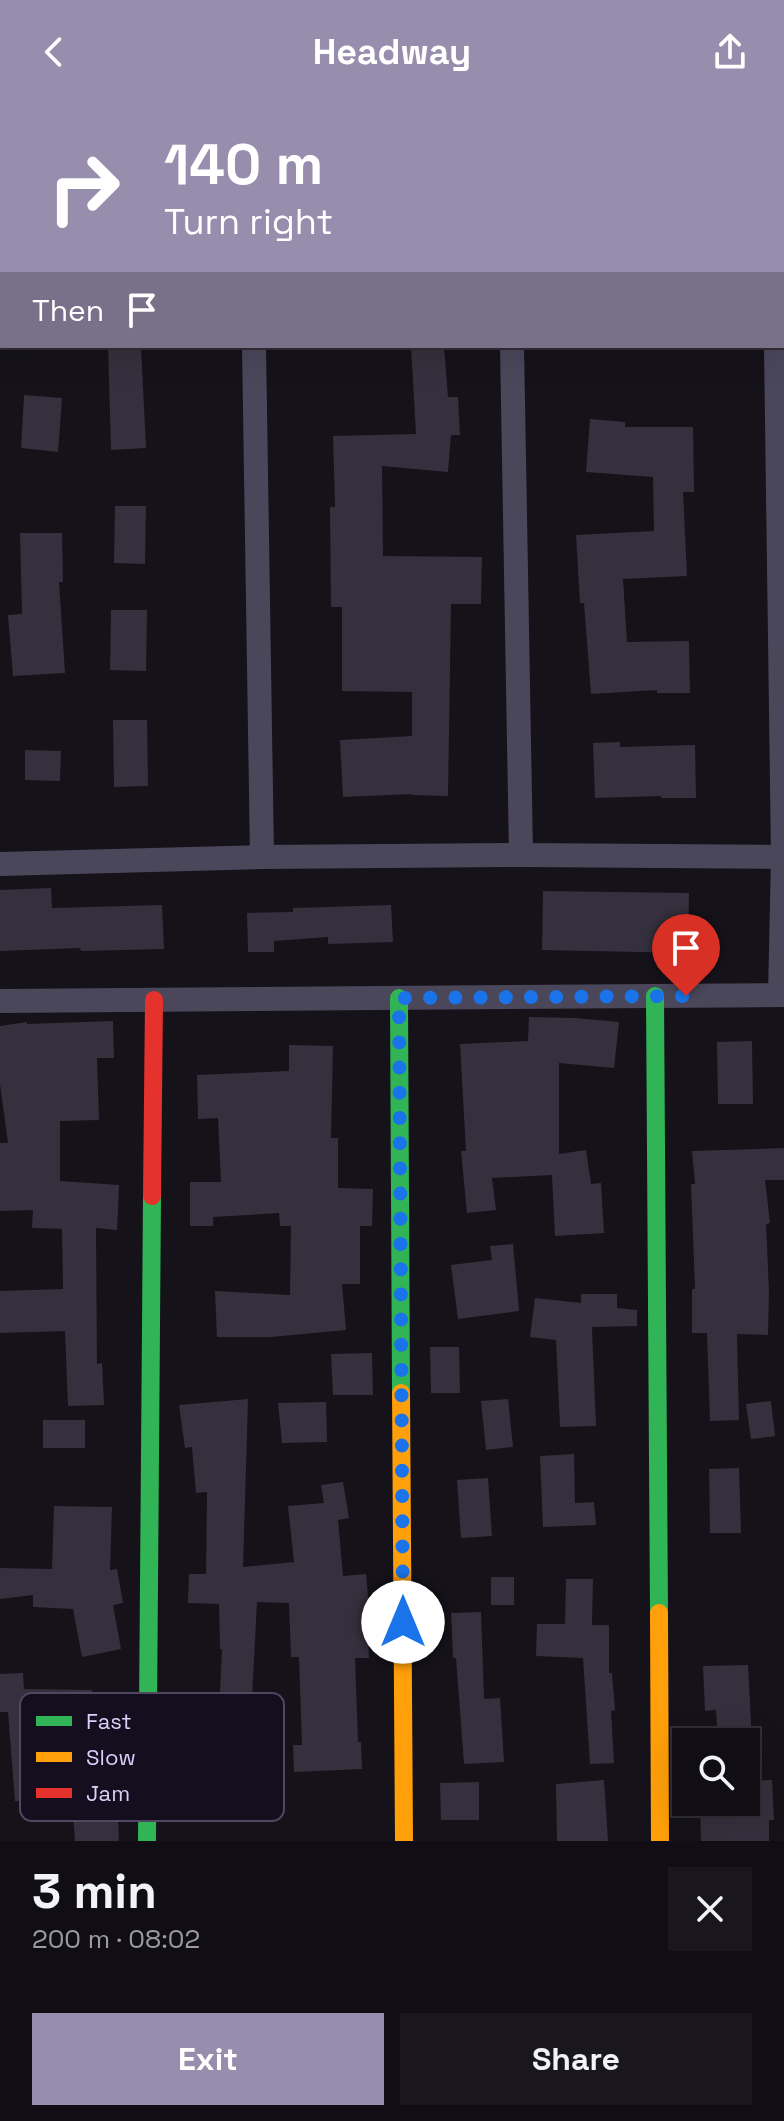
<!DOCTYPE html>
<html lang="en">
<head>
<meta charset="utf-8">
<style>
  body { margin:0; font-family:"Space Grotesk",sans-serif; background:#19171d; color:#f1f3f6; height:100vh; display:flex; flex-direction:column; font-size:30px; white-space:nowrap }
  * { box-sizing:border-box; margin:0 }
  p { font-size:26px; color:#9c9ca0 }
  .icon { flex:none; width:44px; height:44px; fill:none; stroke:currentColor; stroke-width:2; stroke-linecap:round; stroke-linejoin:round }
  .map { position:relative; height:1737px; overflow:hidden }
  .side { display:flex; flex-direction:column; background:#100e14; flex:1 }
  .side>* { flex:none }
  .guide { position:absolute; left:0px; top:0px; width:784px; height:244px; box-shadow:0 8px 32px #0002,0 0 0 2px #302e34; background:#968eac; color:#fff; overflow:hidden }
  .controls { position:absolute; left:672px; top:1624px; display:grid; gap:16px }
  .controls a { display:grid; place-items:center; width:88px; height:88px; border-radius:0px; background:#100e14; box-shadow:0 8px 32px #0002,0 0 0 2px #302e34; font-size:40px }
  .pin { position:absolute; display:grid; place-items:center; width:68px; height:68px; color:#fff; margin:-82px -34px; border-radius:50% 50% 50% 0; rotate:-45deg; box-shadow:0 0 8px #0007 }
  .pin .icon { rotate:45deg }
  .me { position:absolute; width:88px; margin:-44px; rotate:0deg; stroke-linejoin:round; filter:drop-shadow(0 0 6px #0008) }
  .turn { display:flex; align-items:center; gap:28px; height:168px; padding:0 32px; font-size:36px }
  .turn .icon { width:104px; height:104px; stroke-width:2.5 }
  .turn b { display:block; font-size:56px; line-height:68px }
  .then { display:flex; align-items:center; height:76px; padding:0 32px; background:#0003; gap:16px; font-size:30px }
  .round { display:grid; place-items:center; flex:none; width:84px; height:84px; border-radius:0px; background:#19171d }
  .headline { display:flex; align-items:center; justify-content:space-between; height:136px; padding:0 32px }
  h1 { font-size:48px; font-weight:600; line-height:60px }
  .button { display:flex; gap:16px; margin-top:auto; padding:16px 32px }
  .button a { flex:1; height:92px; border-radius:0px; background:#968eac; color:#fff; font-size:32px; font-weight:600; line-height:92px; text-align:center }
  .button a+a { background:#19171d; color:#f1f3f6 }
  header { display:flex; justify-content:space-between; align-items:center; height:104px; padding:0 32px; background:#968eac; color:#fff; font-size:36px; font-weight:600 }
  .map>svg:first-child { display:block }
  .building { fill:#35303d }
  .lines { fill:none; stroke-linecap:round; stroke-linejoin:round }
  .street { stroke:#4b475b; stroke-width:24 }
  .fast { stroke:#30b455; stroke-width:18 }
  .slow { stroke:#ff9f0a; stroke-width:18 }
  .jam { stroke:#e5322d; stroke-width:18 }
  .route { stroke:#1a73e8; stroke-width:14; stroke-dasharray:0 25.2 }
  .key { fill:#140e1e; stroke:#504860; stroke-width:2 }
  .key-label { font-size:22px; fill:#dcd0fb }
</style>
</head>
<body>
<header><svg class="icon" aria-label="back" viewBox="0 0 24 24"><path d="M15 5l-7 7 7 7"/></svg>Headway<svg class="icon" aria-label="share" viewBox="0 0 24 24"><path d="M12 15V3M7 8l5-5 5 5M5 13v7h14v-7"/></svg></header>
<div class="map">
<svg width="784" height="1737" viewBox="0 0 784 1737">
  <rect width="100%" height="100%" fill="#15121a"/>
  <g class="building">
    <path d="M108,242H141L146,344L111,346Z"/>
    <path d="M411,242H444L448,293H458L460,331H451L448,368L382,362L383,452L482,453L481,500H451L448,692L412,691V690L343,693L340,636L412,632V588L342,587V503H331L330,403H335L333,332L416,330Z"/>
    <path d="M24,291L62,294L58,348L21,344Z"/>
    <path d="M590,315L625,318V323H693L694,388H683L687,472L623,475L627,538L689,537L690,589H657V586L591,590L584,499H580L576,431L654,427L653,373L586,368Z"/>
    <path d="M115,402H146L145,460L114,459Z"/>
    <path d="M20,429H62L63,478H59L65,569L13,572L8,511L22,510Z"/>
    <path d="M111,506H147L146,567L110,566Z"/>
    <path d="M113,616H147L148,682L114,683Z"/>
    <path d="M620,638V643L695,641L696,694H661V692L595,694L593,639Z"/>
    <path d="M25,646L61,647L60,677L25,676Z"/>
    <path d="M51,784L52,804L162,801L164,845L81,847L80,844L0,847V786Z"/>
    <path d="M543,787L689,789L688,849L542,846Z"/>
    <path d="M391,801L393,838L328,840V833L274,837V848H248L247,809L293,808V804Z"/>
    <path d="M529,913L575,914L619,918L614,964L559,959V1050L586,1046L591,1080L601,1079L604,1129L555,1132L552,1071L492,1074L496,1106L467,1109L461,1047H466L460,940L528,937Z"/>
    <path d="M113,917L114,954H97L99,1016L60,1017V1077L119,1081L117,1126L96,1124L97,1260L102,1259L104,1301L68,1302L65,1227L0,1229V1187L63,1185L62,1125L32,1124L33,1106L0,1107V1039H8L0,980V922L27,918V920Z"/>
    <path d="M752,937L753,1000H718L717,938Z"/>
    <path d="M289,941L333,942L331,1034H338V1084L373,1085L372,1122H360V1180H342L346,1226L271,1233H217L215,1187L290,1191L291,1122H280L279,1109L213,1113V1122H190V1078H221L218,1014L198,1015L197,971L289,967Z"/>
    <path d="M784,1044V1076H765L770,1119L766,1120L769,1187L768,1231L737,1230L739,1316L710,1317L707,1229H692V1185H695L691,1080H695L692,1047Z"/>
    <path d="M513,1140L519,1207L458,1215L451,1161L492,1156L490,1142Z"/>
    <path d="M581,1190H617V1204L637,1206V1222L592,1223L596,1322L560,1323L556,1236L530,1233L535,1194L581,1199Z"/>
    <path d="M430,1243H459L460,1289H431Z"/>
    <path d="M372,1249L373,1291H333L331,1250Z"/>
    <path d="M248,1295L243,1463L294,1458L288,1402L324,1399L321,1381L343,1378L349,1414L338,1416L343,1472L366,1470L369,1504H367L369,1554H355L358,1638H361L362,1665L294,1668L293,1641H302L299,1553H291L289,1499L257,1498L249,1651L217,1649L222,1545H220L219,1500L188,1499L189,1470H206L207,1388L196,1389L192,1343L185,1344L179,1301Z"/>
    <path d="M508,1295L513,1343L486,1346L481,1297Z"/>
    <path d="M771,1297L775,1332L751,1335L746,1300Z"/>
    <path d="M326,1298L327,1338L282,1339L278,1299Z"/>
    <rect x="43" y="1316" width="42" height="28"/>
    <path d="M574,1350L575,1399L594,1398L596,1421L543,1423L540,1352Z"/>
    <path d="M739,1364L741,1429H710L709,1365Z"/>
    <path d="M488,1374L492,1432L461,1434L457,1376Z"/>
    <path d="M54,1402L112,1403L110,1466L117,1465L123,1499L113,1501L121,1545L82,1553L73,1505L33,1503V1491L0,1495V1464L52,1465Z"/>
    <rect x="491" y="1473" width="23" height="28"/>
    <path d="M566,1475H593L592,1521H609V1569H612L615,1606L611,1607L614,1659L590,1660L583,1554L536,1552L537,1520H565Z"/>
    <path d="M481,1508L484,1595L500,1594L504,1658L464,1660L456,1554H453L451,1509Z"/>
    <path d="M748,1561L752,1638H718L716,1606L705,1607L703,1562Z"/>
    <path d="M23,1569L24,1585L92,1586L91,1679L119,1677L122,1716H118L119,1737H75L72,1697H15L8,1608H0V1570Z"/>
    <path d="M604,1676L608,1737H557L556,1680Z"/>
    <path d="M772,1676L774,1716H769V1737H701L700,1698H746V1677Z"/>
    <path d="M479,1678V1716H441L440,1679Z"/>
  </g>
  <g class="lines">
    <g class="street">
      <path d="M250,0V2"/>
      <path d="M508,0V2"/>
      <path d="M773,0V2"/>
      <path d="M254,242L262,753"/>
      <path d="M512,242L521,751"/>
      <path d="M776,242L783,753L780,891"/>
      <path d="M0,760L262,753L521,751L784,753"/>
      <path d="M0,897L784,891"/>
    </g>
    <g class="fast">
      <path d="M655,892L659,1509"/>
      <path d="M399,894L401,1289"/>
      <path d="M147,1737L152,1092"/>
    </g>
    <g class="slow">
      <path d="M401,1289L404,1737"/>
      <path d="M659,1509L660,1737"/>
    </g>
    <path class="jam" d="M152,1092L154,896"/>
  </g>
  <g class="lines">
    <path class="route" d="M403,1518L399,894L686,892"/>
  </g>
  <rect x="20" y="1589" width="264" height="128" rx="12" class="key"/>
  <rect x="36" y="1612" width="36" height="10" fill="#30b455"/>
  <rect x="36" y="1648" width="36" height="10" fill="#ff9f0a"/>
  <rect x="36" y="1684" width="36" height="10" fill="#e5322d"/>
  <g class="key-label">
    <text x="86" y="1625">Fast</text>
    <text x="86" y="1661">Slow</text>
    <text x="86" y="1697">Jam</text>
  </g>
</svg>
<div class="controls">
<a><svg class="icon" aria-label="search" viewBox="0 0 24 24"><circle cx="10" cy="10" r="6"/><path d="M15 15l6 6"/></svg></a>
</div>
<div class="pin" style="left:686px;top:892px;background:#d93025"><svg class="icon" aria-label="arrive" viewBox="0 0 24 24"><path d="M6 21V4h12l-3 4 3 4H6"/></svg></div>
<svg class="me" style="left:403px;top:1518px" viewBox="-20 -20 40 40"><circle r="19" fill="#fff"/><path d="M0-13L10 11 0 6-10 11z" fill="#1a73e8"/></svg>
<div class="guide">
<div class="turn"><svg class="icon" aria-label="right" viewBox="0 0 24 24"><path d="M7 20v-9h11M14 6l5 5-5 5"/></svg><div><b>140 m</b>Turn right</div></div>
<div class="then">Then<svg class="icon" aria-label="arrive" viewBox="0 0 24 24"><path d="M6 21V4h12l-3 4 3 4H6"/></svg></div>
</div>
</div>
<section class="side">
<div class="headline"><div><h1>3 min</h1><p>200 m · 08:02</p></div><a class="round"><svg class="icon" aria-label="close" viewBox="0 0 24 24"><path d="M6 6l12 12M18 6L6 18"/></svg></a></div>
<div class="button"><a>Exit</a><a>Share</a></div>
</section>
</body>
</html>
